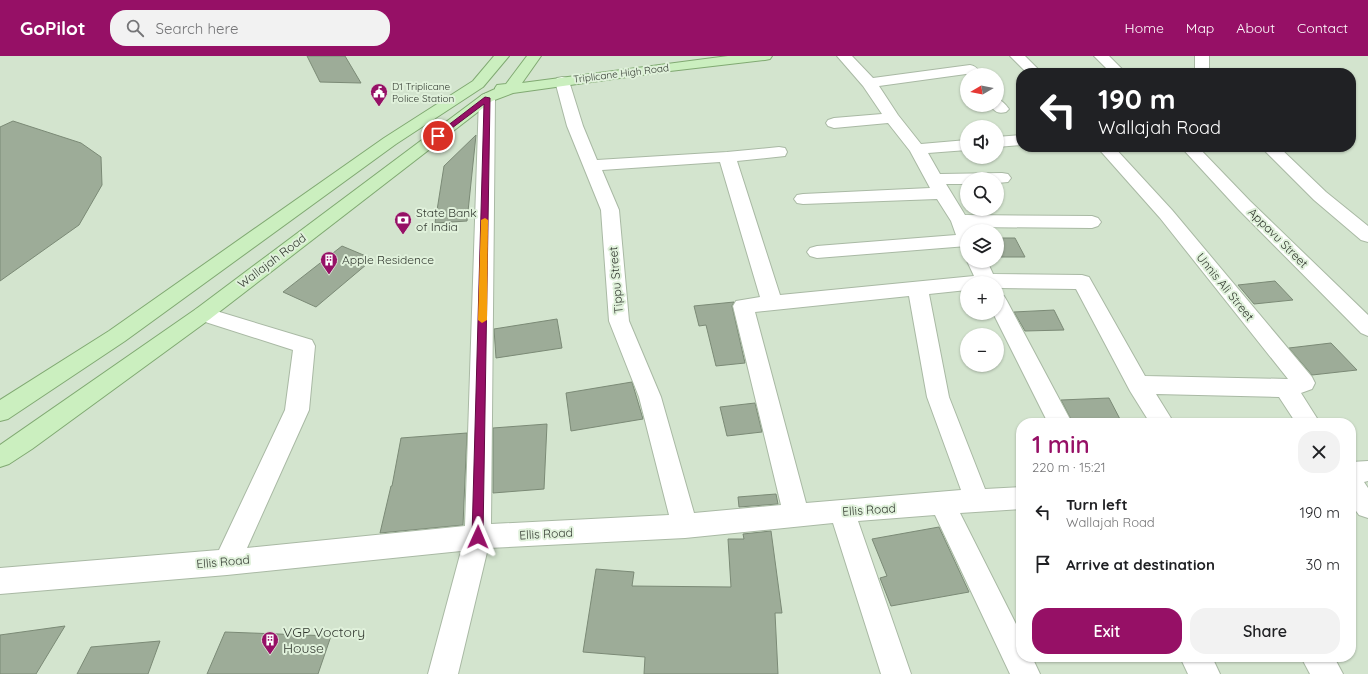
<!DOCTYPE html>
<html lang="en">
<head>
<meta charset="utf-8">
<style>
  body { margin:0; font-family:Quicksand,sans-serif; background:#f2f2f2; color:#202124; height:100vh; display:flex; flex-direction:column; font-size:15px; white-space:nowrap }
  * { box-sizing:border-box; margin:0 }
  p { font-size:13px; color:#757577 }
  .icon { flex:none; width:22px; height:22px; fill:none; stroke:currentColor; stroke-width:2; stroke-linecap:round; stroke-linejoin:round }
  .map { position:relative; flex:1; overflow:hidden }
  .panel { position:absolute; left:1016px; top:362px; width:340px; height:244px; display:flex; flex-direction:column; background:#fff; border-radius:16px; box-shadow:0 1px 3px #0004 }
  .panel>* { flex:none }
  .top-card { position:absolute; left:1016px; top:12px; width:340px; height:84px; border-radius:16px; box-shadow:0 1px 3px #0004; background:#202124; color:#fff; overflow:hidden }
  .needle { width:26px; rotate:260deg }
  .buttons { position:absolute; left:960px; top:12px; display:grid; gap:8px }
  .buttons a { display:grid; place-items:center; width:44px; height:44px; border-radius:50%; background:#fff; box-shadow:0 1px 3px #0004; font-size:20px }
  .pin { position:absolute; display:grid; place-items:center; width:34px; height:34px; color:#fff; margin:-17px; border:2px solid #fff; border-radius:50%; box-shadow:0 1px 4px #0007 }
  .me { position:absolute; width:44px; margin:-22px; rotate:1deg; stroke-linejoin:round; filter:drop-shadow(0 0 3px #0008) }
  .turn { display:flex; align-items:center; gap:14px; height:84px; padding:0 16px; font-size:18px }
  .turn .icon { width:52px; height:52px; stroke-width:2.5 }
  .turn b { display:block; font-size:28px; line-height:34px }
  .round { display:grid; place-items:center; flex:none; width:42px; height:42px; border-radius:16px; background:#f2f2f2 }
  .overview { display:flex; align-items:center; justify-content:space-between; height:68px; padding:0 16px }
  h1 { font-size:24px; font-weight:600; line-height:30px; color:#961066 }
  .cta { display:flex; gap:8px; margin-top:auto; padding:8px 16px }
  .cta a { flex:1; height:46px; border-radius:16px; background:#961066; color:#fff; font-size:16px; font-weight:600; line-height:46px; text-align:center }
  .cta a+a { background:#f2f2f2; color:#202124 }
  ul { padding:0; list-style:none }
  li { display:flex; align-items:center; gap:12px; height:52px; padding:0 16px }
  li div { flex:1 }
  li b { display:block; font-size:15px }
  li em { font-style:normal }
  header { display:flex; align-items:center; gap:24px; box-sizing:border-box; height:56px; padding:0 20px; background:#961066; color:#fff }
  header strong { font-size:19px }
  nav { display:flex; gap:22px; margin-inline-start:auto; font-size:14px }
  .search { width:280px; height:36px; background:#f2f2f2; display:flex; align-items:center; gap:10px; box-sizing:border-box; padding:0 14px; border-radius:16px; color:#757577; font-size:15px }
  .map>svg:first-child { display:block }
  .building { fill:#9dac98; stroke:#7b8a76 }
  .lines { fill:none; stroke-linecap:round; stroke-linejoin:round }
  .minor-casing { stroke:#a9b9a4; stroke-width:2 }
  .major-casing { stroke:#80a972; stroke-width:2 }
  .minor { fill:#fff; fill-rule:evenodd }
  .major { fill:#cbefbf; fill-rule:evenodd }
  .route { fill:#961066; stroke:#620a42 }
  .slow { fill:#f59e0b }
  .labels { text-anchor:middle; stroke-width:4; stroke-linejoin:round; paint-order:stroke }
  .far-street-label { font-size:10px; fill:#333a31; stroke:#e0f1db }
  .far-poi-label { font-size:10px; fill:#333a31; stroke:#e0f1db; text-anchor:start }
  .poi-label { font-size:12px; fill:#333a31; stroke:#e0f1db; text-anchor:start }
  .street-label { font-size:12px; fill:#333a31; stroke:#e0f1db }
  .near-poi-label { font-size:14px; fill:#333a31; stroke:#e0f1db; text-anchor:start }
</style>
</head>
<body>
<header>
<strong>GoPilot</strong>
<div class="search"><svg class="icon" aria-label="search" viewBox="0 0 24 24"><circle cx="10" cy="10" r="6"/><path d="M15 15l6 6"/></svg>Search here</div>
<nav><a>Home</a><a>Map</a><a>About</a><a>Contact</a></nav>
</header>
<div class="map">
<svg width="1368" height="618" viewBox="0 0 1368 618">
  <rect width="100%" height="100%" fill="#d3e4ce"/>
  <g class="building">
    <path d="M307,0H345L361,27L320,26Z"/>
    <path d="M13,65L81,87L101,101L102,129L79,169L0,225V71Z"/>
    <path d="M476,79L467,165L435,167L444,110Z"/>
    <path d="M997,182H1015L1025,201H997Z"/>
    <path d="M342,190L373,203L316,251L283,236Z"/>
    <path d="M1275,225L1293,244L1254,248L1238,229Z"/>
    <path d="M734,246L732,250L745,307L716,310L706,269L699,270L694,250Z"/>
    <path d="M1054,254L1064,274L1025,275L1014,256Z"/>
    <path d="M557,263L562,292L496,302L494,273Z"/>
    <path d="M1331,287L1357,314L1312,319L1289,292Z"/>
    <path d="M632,326L643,363L571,375L566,337Z"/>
    <path d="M1109,342L1122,367H1073L1061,344Z"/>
    <path d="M755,347L762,376L727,380L720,351Z"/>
    <path d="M547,368L544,433L493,437V372Z"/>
    <path d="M467,377L463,469L380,477L391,430H392L401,382Z"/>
    <path d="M776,438L778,448L739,451L738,441Z"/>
    <path d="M939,471L969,536L891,550L880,522L887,520L872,483Z"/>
    <path d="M771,475L782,557H775L778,618H644L645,601L583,596L596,513L634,516L632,530L731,531L728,483H744L743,478Z"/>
    <path d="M65,570L36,618H0V579Z"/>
    <path d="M225,576L331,580L318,618H207Z"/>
    <path d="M160,585L148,618H77L91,591Z"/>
  </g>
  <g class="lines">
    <g class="minor-casing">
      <g id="minor">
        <path d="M837,0H852L873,22L970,9C976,10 979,14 982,19L966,18L879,30L898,59L921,88L967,84V94L928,97L940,118L1002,117L1008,118L1011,122L1008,126L997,127V123H967V128H946L965,159L1092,160L1098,162L1101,166L1098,170L1092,172L971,171L973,175H967V190L817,202L810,200L807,196L810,192L817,190L956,179L951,165L937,143L803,148L797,147L794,143L797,139L803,138L930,132L910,95L888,67L834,72L828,70L826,67L828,64L834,62L882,58L863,30Z"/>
        <path d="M1010,0H1025L1042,17H1027Z"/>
        <path d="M1094,0H1109L1126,17H1111Z"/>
        <rect x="1195" y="0" width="14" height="17"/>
        <path d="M562,21L567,22L569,25L583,70L597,104L727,96L779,91L785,92L787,96L785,100L737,105L780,239L974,220L967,205H987L993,218L1082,219L1089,221L1145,320L1288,323L1160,162L1097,91H1114L1172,154L1312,321L1315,327L1312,333L1301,337L1320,367H1296L1279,341L1156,338L1174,367H1150L1130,335L1076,233L997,232V227H967V234L929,238L949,341L985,433L1021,431V453L960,457L1021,578V601H1032L1040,618H1010L935,459L858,465L911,618H881L833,467L685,482L488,492L458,618H428L461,495L227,519L0,538V512L219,494L285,354L293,294L196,263L193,258L196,253L203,251L312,284L315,290L309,354L247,492L465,470L479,42L482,39L487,37L492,39L495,42L491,468L669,459L639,341L609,265L601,154L567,70L555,25L557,22ZM720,106L760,241L736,245L733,250L781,449L694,457L661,341L629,265L619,154L602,114ZM909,240L927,341L961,434L806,447L755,256Z"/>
        <path d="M997,43C1003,45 1005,48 1009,53L1006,56C998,58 995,56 990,49H997Z"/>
        <path d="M1021,79V89L997,91V81Z"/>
        <path d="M1181,91H1198L1250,145L1368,259V280L1361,277L1238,153Z"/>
        <path d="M1261,91H1279L1326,136L1368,170V186L1361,184L1314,144Z"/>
        <path d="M997,238L1004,240L1007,245L1072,367H1048L993,257H997Z"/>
        <path d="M1368,405V425L1364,426L1368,432V462L1359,459L1351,448V406Z"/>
        <path d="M1180,601H1212L1220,618H1188Z"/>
        <path d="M1301,601H1334L1343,618H1310Z"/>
      </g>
    </g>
    <g class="major-casing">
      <g id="major">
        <path d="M494,0H509L483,31L396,88L125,285L8,363L0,365V344L109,275L384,82L473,25Z"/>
        <path d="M527,0H541L522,27L728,0H772L770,3L765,4L670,15L513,37L492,45L210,263L32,393L9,408L0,411V389L196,253L482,39L495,33V32L497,29L506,28Z"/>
      </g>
    </g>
    <use href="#minor" class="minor"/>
    <use href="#major" class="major"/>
  </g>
  <path class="route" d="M485,41L490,42L483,481L481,485L478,486L474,485L472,481L484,48L440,81L434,80Z"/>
  <path class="slow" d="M485,162L488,164L487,264L482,267L478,264L481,164Z"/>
  <defs>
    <g id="civic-pin" transform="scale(0.9)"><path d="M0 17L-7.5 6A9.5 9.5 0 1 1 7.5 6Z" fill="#961066" stroke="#e0f1db"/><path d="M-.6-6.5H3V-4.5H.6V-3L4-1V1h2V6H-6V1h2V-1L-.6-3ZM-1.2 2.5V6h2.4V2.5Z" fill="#fff"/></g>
    <g id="bank-pin" transform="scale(0.9)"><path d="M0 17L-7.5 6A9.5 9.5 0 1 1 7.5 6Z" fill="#961066" stroke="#e0f1db"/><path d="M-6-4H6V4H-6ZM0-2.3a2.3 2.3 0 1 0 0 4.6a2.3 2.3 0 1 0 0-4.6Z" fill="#fff"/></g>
    <g id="building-pin" transform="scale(0.9)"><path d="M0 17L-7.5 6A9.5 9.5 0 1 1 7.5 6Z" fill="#961066" stroke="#e0f1db"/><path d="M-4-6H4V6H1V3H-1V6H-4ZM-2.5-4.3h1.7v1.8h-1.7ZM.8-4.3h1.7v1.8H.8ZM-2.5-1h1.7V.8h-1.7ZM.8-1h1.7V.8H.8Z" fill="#fff"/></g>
  </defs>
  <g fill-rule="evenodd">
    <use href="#civic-pin" x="379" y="36"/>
    <use href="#bank-pin" x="403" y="164"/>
    <use href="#building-pin" x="329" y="204"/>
    <use href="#building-pin" x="270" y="584"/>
  </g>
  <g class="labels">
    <g class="far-street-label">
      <text transform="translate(621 17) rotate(-7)" y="4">Triplicane High Road</text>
    </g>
    <g class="far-poi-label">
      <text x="392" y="34">D1 Triplicane<tspan x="392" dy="12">Police Station</tspan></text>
    </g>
    <g class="poi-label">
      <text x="416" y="161">State Bank<tspan x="416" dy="14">of India</tspan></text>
      <text x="342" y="208">Apple Residence</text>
    </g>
    <g class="street-label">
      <text transform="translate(1278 182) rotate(45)" y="4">Appavu Street</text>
      <text transform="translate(272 205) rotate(-37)" y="4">Wallajah Road</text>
      <text transform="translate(616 224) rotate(-95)" y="4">Tippu Street</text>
      <text transform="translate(1225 231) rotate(51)" y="4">Unnis Ali Street</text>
      <text transform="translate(869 454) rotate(-4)" y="4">Ellis Road</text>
      <text transform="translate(546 478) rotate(-3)" y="4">Ellis Road</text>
      <text transform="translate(223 506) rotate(-5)" y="4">Ellis Road</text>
    </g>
    <g class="near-poi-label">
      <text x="283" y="581">VGP Voctory<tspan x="283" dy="16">House</tspan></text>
    </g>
  </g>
</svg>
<div class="buttons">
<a><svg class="needle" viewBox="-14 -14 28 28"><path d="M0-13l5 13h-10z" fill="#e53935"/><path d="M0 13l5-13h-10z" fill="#757577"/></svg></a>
<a><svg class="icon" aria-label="sound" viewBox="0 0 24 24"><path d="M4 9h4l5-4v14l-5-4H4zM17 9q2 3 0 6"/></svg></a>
<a><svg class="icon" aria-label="search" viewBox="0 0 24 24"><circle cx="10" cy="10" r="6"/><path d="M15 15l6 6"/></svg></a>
<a><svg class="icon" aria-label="layers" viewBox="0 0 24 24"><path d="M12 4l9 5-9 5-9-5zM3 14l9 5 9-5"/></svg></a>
<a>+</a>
<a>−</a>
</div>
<div class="pin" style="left:438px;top:80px;background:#d93025"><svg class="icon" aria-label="arrive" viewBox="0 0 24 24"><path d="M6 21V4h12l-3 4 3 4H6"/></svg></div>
<svg class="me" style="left:478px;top:481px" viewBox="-20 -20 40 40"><path d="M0-17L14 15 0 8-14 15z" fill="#961066" stroke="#fff" stroke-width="4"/></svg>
<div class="top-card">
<div class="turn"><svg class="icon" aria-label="left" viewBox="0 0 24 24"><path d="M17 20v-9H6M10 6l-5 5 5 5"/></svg><div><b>190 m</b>Wallajah Road</div></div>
</div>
<section class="panel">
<div class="overview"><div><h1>1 min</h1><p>220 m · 15:21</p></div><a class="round"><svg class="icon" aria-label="close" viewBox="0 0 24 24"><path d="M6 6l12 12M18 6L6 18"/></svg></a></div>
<ul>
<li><svg class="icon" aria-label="left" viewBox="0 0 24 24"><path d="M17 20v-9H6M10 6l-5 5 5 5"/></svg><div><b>Turn left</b><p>Wallajah Road</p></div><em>190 m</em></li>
<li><svg class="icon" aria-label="arrive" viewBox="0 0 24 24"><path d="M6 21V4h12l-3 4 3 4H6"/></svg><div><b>Arrive at destination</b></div><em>30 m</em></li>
</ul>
<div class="cta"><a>Exit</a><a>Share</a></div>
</section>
</div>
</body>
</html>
